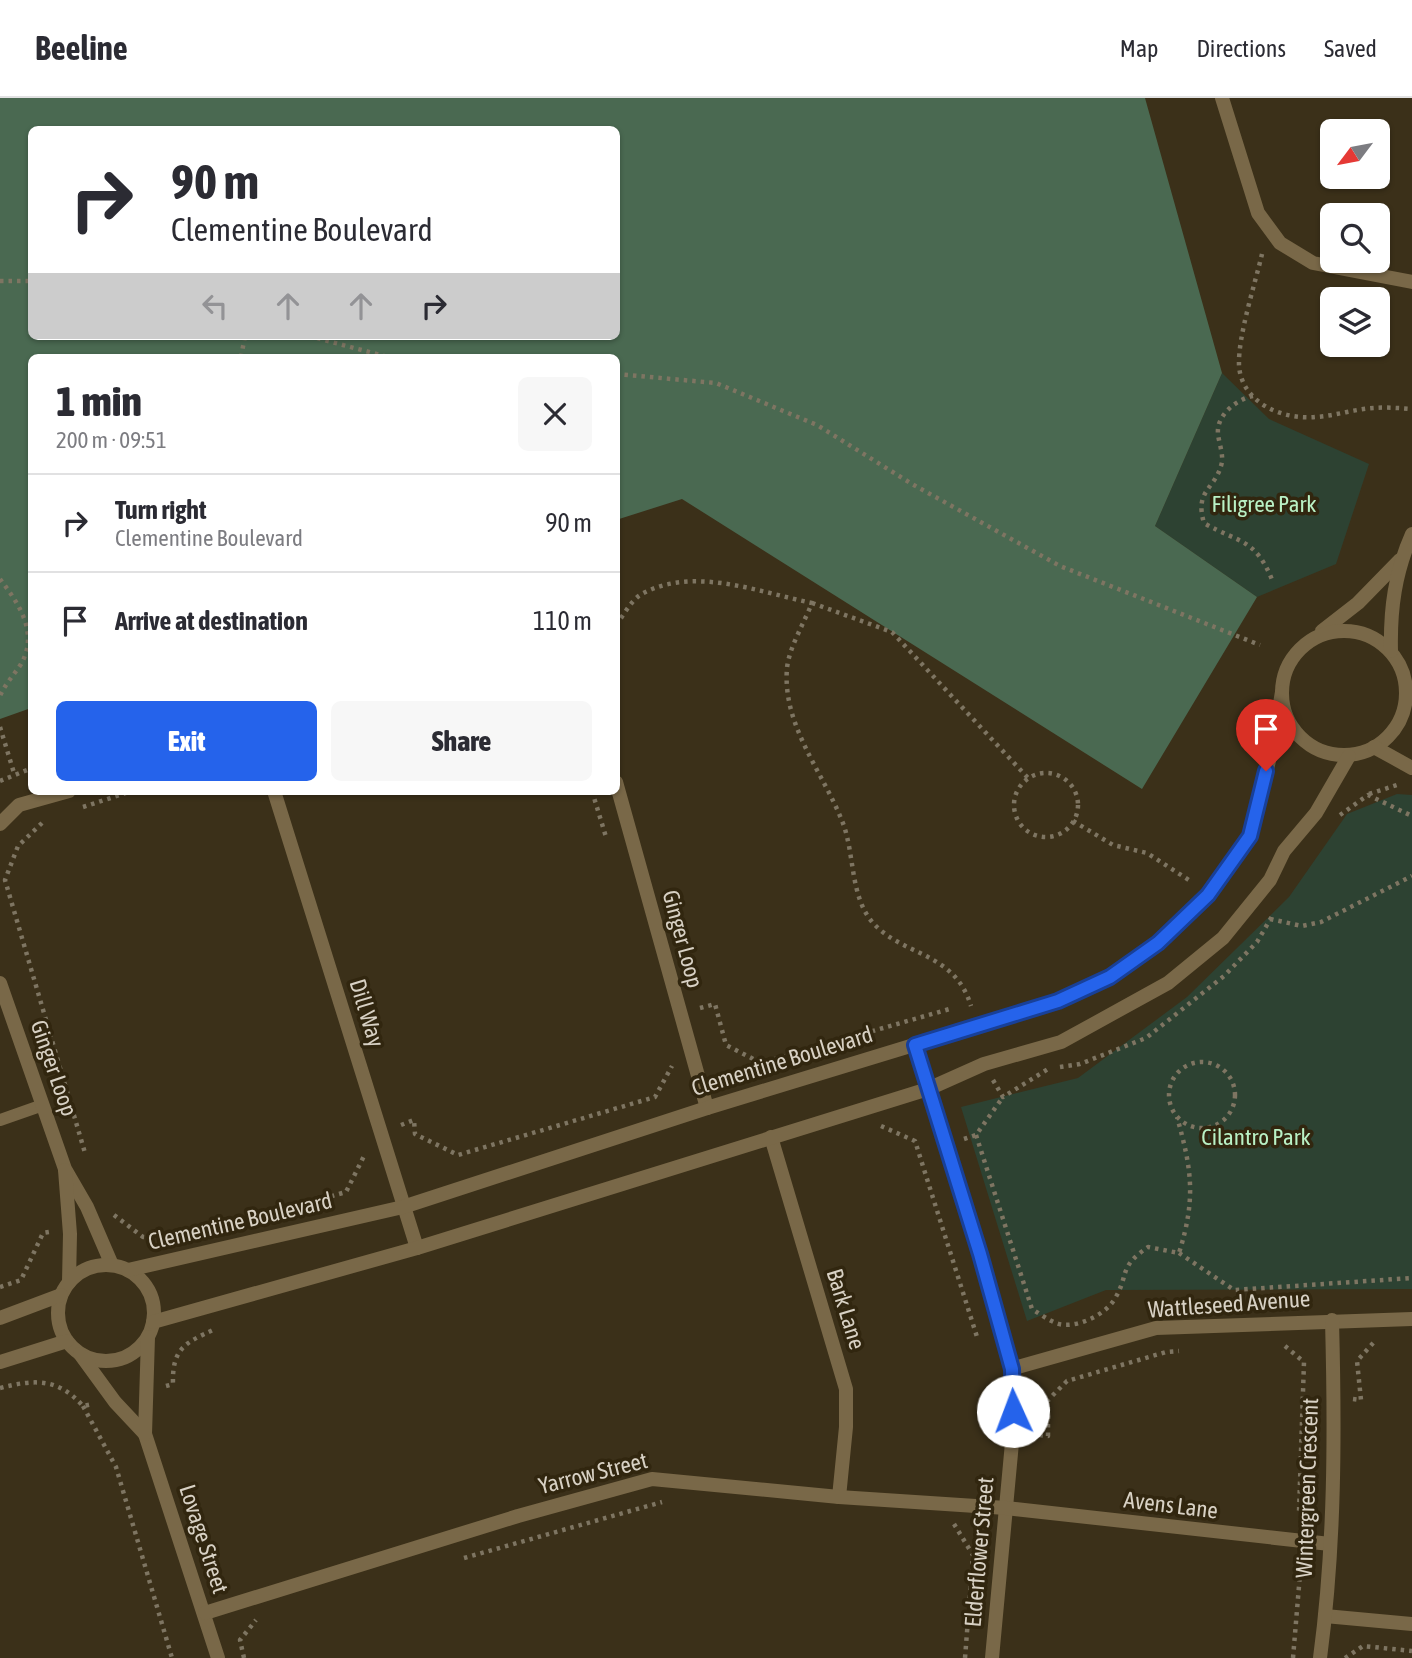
<!DOCTYPE html>
<html lang="en">
<head>
<meta charset="utf-8">
<style>
  body { margin:0; font-family:"Asap Condensed",sans-serif; background:#f7f7f7; color:#2b2b33; height:100vh; display:flex; flex-direction:column; font-size:26px; white-space:nowrap }
  * { box-sizing:border-box; margin:0 }
  p { font-size:23px; color:#7c7c81 }
  .icon { flex:none; width:38px; height:38px; fill:none; stroke:currentColor; stroke-width:2; stroke-linecap:round; stroke-linejoin:round }
  .map { position:relative; flex:1; overflow:hidden }
  .panel { position:absolute; left:28px; top:256px; width:592px; height:441px; display:flex; flex-direction:column; background:#fff; border-radius:10px; box-shadow:0 2px 5px #0004 }
  .panel>* { flex:none }
  .banner { position:absolute; left:28px; top:28px; width:592px; height:214px; border-radius:10px; box-shadow:0 2px 5px #0004; background:#fff; color:#2b2b33; overflow:hidden }
  .needle { width:46px; rotate:238deg }
  .fabs { position:absolute; left:1320px; top:21px; display:grid; gap:14px }
  .fabs a { display:grid; place-items:center; width:70px; height:70px; border-radius:10px; background:#fff; box-shadow:0 2px 5px #0004; font-size:35px }
  .pin { position:absolute; display:grid; place-items:center; width:60px; height:60px; color:#fff; margin:-72px -30px; border-radius:50% 50% 50% 0; rotate:-45deg; box-shadow:0 0 7px #0007 }
  .pin .icon { rotate:45deg }
  .me { position:absolute; width:77px; margin:-38px; rotate:358deg; stroke-linejoin:round; filter:drop-shadow(0 0 5px #0008) }
  .turn { display:flex; align-items:center; gap:24px; height:147px; padding:0 28px; font-size:32px }
  .turn .icon { width:91px; height:91px; stroke-width:2.5 }
  .turn b { display:block; font-size:49px; line-height:60px }
  .lanes { display:flex; align-items:center; height:66px; padding:0 28px; background:#0003; justify-content:center; gap:35px; direction:ltr }
  .lanes .off { opacity:.35 }
  .round { display:grid; place-items:center; flex:none; width:74px; height:74px; border-radius:10px; background:#f7f7f7 }
  .summary { display:flex; align-items:center; justify-content:space-between; height:119px; padding:0 28px }
  h1 { font-size:42px; font-weight:800; line-height:52px }
  .button { display:flex; gap:14px; margin-top:auto; padding:14px 28px }
  .button a { flex:1; height:80px; border-radius:10px; background:#2563eb; color:#fff; font-size:28px; font-weight:800; line-height:80px; text-align:center }
  .button a+a { background:#f7f7f7; color:#2b2b33 }
  ul { padding:0; list-style:none }
  li { display:flex; align-items:center; gap:21px; height:98px; padding:0 28px; border-top:2px solid #e1e1e2 }
  li div { flex:1 }
  li b { display:block; font-size:26px }
  li em { font-style:normal }
  header { display:flex; align-items:center; gap:42px; box-sizing:border-box; height:98px; padding:0 35px; background:#fff; border-bottom:2px solid #e1e1e2 }
  header strong { font-size:33px }
  nav { display:flex; gap:38px; margin-inline-start:auto; font-size:24px }
  .map>svg:first-child { display:block }
  .green { fill:#2d4232 }
  .forest { fill:#4a6951; fill-rule:evenodd }
  .lines { fill:none; stroke-linecap:round; stroke-linejoin:round }
  .path { stroke:#7e7562; stroke-width:4.5; stroke-dasharray:3.5 5; stroke-linecap:butt }
  .service { stroke:#796848; stroke-width:12 }
  .minor { stroke:#796848; stroke-width:14 }
  .route-casing { stroke:#184099; stroke-width:18 }
  .route { stroke:#2563eb; stroke-width:12 }
  .labels { text-anchor:middle; stroke-width:7; stroke-linejoin:round; paint-order:stroke }
  .park-label { font-size:23px; fill:#b9f1c5; stroke:#31260f }
  .street-label { font-size:23px; fill:#d8d1c4; stroke:#31260f }
</style>
</head>
<body>
<header>
<strong>Beeline</strong>
<nav><a>Map</a><a>Directions</a><a>Saved</a></nav>
</header>
<div class="map">
<svg width="1412" height="1560" viewBox="0 0 1412 1560">
  <rect width="100%" height="100%" fill="#3b3019"/>
  <g class="green">
    <path d="M1222,275L1269,321L1369,366L1336,466L1257,499L1155,428Z"/>
    <path d="M1397,696L1412,697V1191L1106,1192L1027,1223L961,1009L1078,980L1187,899L1289,799L1347,716Z"/>
  </g>
  <path class="forest" d="M0,0H1145L1222,275L1155,428L1257,499L1142,691L682,401L616,422V259H32L31,610L0,621ZM32,32H616V238H32Z"/>
  <g class="lines">
    <g class="path">
      <path d="M1262,156C1255,186 1238,238 1239,267C1241,305 1283,322 1315,319C1335,318 1354,311 1374,310C1386,309 1399,310 1412,311"/>
      <path d="M0,183H32"/>
      <path d="M309,238L388,259"/>
      <path d="M241,259L245,238"/>
      <path d="M616,276L716,285L817,327L912,386L1060,468L1260,547"/>
      <path d="M1253,298C1237,301 1216,317 1218,336C1219,345 1223,355 1222,364C1216,392 1194,391 1204,425C1240,446 1255,439 1273,484"/>
      <path d="M0,481C19,506 39,535 21,566C14,577 5,586 0,598"/>
      <path d="M812,505L892,534L1028,680"/>
      <path d="M616,527C623,518 631,503 640,497C692,467 758,494 812,505C804,525 789,550 787,570C782,629 825,676 844,728C854,758 851,794 869,820C898,859 954,851 971,908"/>
      <path d="M0,629L14,675"/>
      <circle cx="1046" cy="707" r="32"/>
      <path d="M0,683L32,670"/>
      <path d="M592,693L606,739"/>
      <path d="M1369,696L1397,687"/>
      <path d="M83,709L132,693"/>
      <path d="M1340,717L1368,697L1412,718"/>
      <path d="M1073,723L1113,747L1147,755L1192,784"/>
      <path d="M42,725L18,748L5,782L85,1055"/>
      <path d="M1270,821L1302,828L1321,824L1412,778"/>
      <path d="M700,910L715,906L726,947L761,965L953,910"/>
      <circle cx="1202" cy="997" r="33"/>
      <path d="M1060,969L1080,966L1146,940L1224,878L1257,844L1274,815"/>
      <path d="M993,982L1003,999L1048,971"/>
      <path d="M401,1027L414,1022L415,1036L458,1057L655,999L672,968"/>
      <path d="M881,1028L915,1043L978,1242"/>
      <path d="M976,1037L1032,1211C1040,1216 1048,1222 1056,1225C1073,1232 1104,1218 1114,1202C1130,1177 1117,1170 1148,1149L1179,1155C1196,1101 1192,1072 1177,1019"/>
      <path d="M964,1041L976,1037L1003,999"/>
      <path d="M290,1110L346,1094L365,1056"/>
      <path d="M114,1117L143,1139L164,1141"/>
      <path d="M1179,1155L1234,1192L1412,1180"/>
      <path d="M0,1189L21,1182L43,1135L49,1134"/>
      <path d="M1285,1248L1304,1264L1299,1414L1307,1422"/>
      <path d="M166,1288L173,1286C172,1250 185,1245 215,1231"/>
      <path d="M0,1290C35,1281 58,1280 83,1308L93,1306"/>
      <path d="M1353,1301L1361,1302L1357,1263L1374,1244"/>
      <path d="M989,1305L985,1331L995,1332"/>
      <path d="M83,1308L116,1369L172,1560"/>
      <path d="M1031,1336L1048,1338V1302L1067,1283L1166,1254L1179,1253"/>
      <path d="M954,1426L973,1457L965,1560"/>
      <path d="M464,1460L662,1404"/>
      <path d="M244,1560L240,1542L256,1522"/>
      <path d="M1293,1560L1301,1464"/>
      <path d="M1345,1560L1363,1548L1412,1553"/>
    </g>
    <path class="service" d="M0,1022L43,1007"/>
    <g class="minor">
      <path d="M1222,0L1258,115L1280,145L1313,165L1412,184"/>
      <path d="M1322,533L1358,505L1400,462"/>
      <circle cx="1344" cy="595" r="62"/>
      <path d="M1391,553C1390,511 1395,474 1412,436"/>
      <path d="M1374,649L1412,670"/>
      <path d="M616,684L707,1010"/>
      <path d="M274,693L417,1150"/>
      <path d="M0,726L19,707L69,693"/>
      <path d="M0,885L65,1071L87,1109L112,1167"/>
      <path d="M915,947L980,1156L1011,1271L1013,1334L992,1560"/>
      <path d="M771,1039L846,1291V1329L839,1399"/>
      <path d="M65,1072L70,1136L69,1184"/>
      <circle cx="106" cy="1215" r="48"/>
      <path d="M128,1172L403,1109L707,1010L1058,903L1110,879L1158,845L1208,797L1250,738L1272,651L1282,594"/>
      <path d="M0,1220L61,1197"/>
      <path d="M153,1224L417,1150L928,991L984,966L1061,944L1168,885L1223,840L1270,782L1284,753L1316,715L1349,658"/>
      <path d="M148,1239L145,1336L218,1560"/>
      <path d="M80,1256L115,1304L145,1336"/>
      <path d="M0,1264L67,1243"/>
      <path d="M1011,1271L1156,1230L1412,1221"/>
      <path d="M205,1515L518,1418L652,1381L839,1399L1006,1410L1330,1446"/>
      <path d="M1325,1518L1412,1526"/>
      <path d="M1320,1560C1335,1448 1335,1335 1332,1222"/>
    </g>
  </g>
  <g class="lines">
    <g class="route-casing">
      <path id="route" d="M1013,1313L1012,1271L980,1156L915,947L1058,903L1110,879L1158,845L1208,797L1250,738L1266,673"/>
    </g>
    <use href="#route" class="route"/>
  </g>
  <g class="labels">
    <g class="park-label">
      <text x="1264" y="414">Filigree Park</text>
      <text x="1256" y="1047">Cilantro Park</text>
    </g>
    <g class="street-label">
      <text transform="translate(683 841) rotate(75)" y="8">Ginger Loop</text>
      <text transform="translate(367 915) rotate(73)" y="8">Dill Way</text>
      <text transform="translate(782 963) rotate(-17)" y="8">Clementine Boulevard</text>
      <text transform="translate(54 970) rotate(71)" y="8">Ginger Loop</text>
      <text transform="translate(240 1123) rotate(-13)" y="8">Clementine Boulevard</text>
      <text transform="translate(1229 1206) rotate(-4)" y="8">Wattleseed Avenue</text>
      <text transform="translate(846 1211) rotate(73)" y="8">Bark Lane</text>
      <text transform="translate(593 1375) rotate(-14)" y="8">Yarrow Street</text>
      <text transform="translate(1307 1390) rotate(-88)" y="8">Wintergreen Crescent</text>
      <text transform="translate(1171 1407) rotate(7)" y="8">Avens Lane</text>
      <text transform="translate(204 1441) rotate(72)" y="8">Lovage Street</text>
      <text transform="translate(979 1454) rotate(-85)" y="8">Elderflower Street</text>
    </g>
  </g>
</svg>
<div class="fabs">
<a><svg class="needle" viewBox="-14 -14 28 28"><path d="M0-13l5 13h-10z" fill="#e53935"/><path d="M0 13l5-13h-10z" fill="#7c7c81"/></svg></a>
<a><svg class="icon" aria-label="search" viewBox="0 0 24 24"><circle cx="10" cy="10" r="6"/><path d="M15 15l6 6"/></svg></a>
<a><svg class="icon" aria-label="layers" viewBox="0 0 24 24"><path d="M12 4l9 5-9 5-9-5zM3 14l9 5 9-5"/></svg></a>
</div>
<div class="pin" style="left:1266px;top:673px;background:#d93025"><svg class="icon" aria-label="arrive" viewBox="0 0 24 24"><path d="M6 21V4h12l-3 4 3 4H6"/></svg></div>
<svg class="me" style="left:1013px;top:1313px" viewBox="-20 -20 40 40"><circle r="19" fill="#fff"/><path d="M0-13L10 11 0 6-10 11z" fill="#2563eb"/></svg>
<div class="banner">
<div class="turn"><svg class="icon" aria-label="right" viewBox="0 0 24 24"><path d="M7 20v-9h11M14 6l5 5-5 5"/></svg><div><b>90 m</b>Clementine Boulevard</div></div>
<div class="lanes"><svg class="icon off" aria-label="left" viewBox="0 0 24 24"><path d="M17 20v-9H6M10 6l-5 5 5 5"/></svg><svg class="icon off" aria-label="ahead" viewBox="0 0 24 24"><path d="M12 20V5M6 11l6-6 6 6"/></svg><svg class="icon off" aria-label="ahead" viewBox="0 0 24 24"><path d="M12 20V5M6 11l6-6 6 6"/></svg><svg class="icon" aria-label="right" viewBox="0 0 24 24"><path d="M7 20v-9h11M14 6l5 5-5 5"/></svg></div>
</div>
<section class="panel">
<div class="summary"><div><h1>1 min</h1><p>200 m · 09:51</p></div><a class="round"><svg class="icon" aria-label="close" viewBox="0 0 24 24"><path d="M6 6l12 12M18 6L6 18"/></svg></a></div>
<ul>
<li><svg class="icon" aria-label="right" viewBox="0 0 24 24"><path d="M7 20v-9h11M14 6l5 5-5 5"/></svg><div><b>Turn right</b><p>Clementine Boulevard</p></div><em>90 m</em></li>
<li><svg class="icon" aria-label="arrive" viewBox="0 0 24 24"><path d="M6 21V4h12l-3 4 3 4H6"/></svg><div><b>Arrive at destination</b></div><em>110 m</em></li>
</ul>
<div class="button"><a>Exit</a><a>Share</a></div>
</section>
</div>
</body>
</html>
